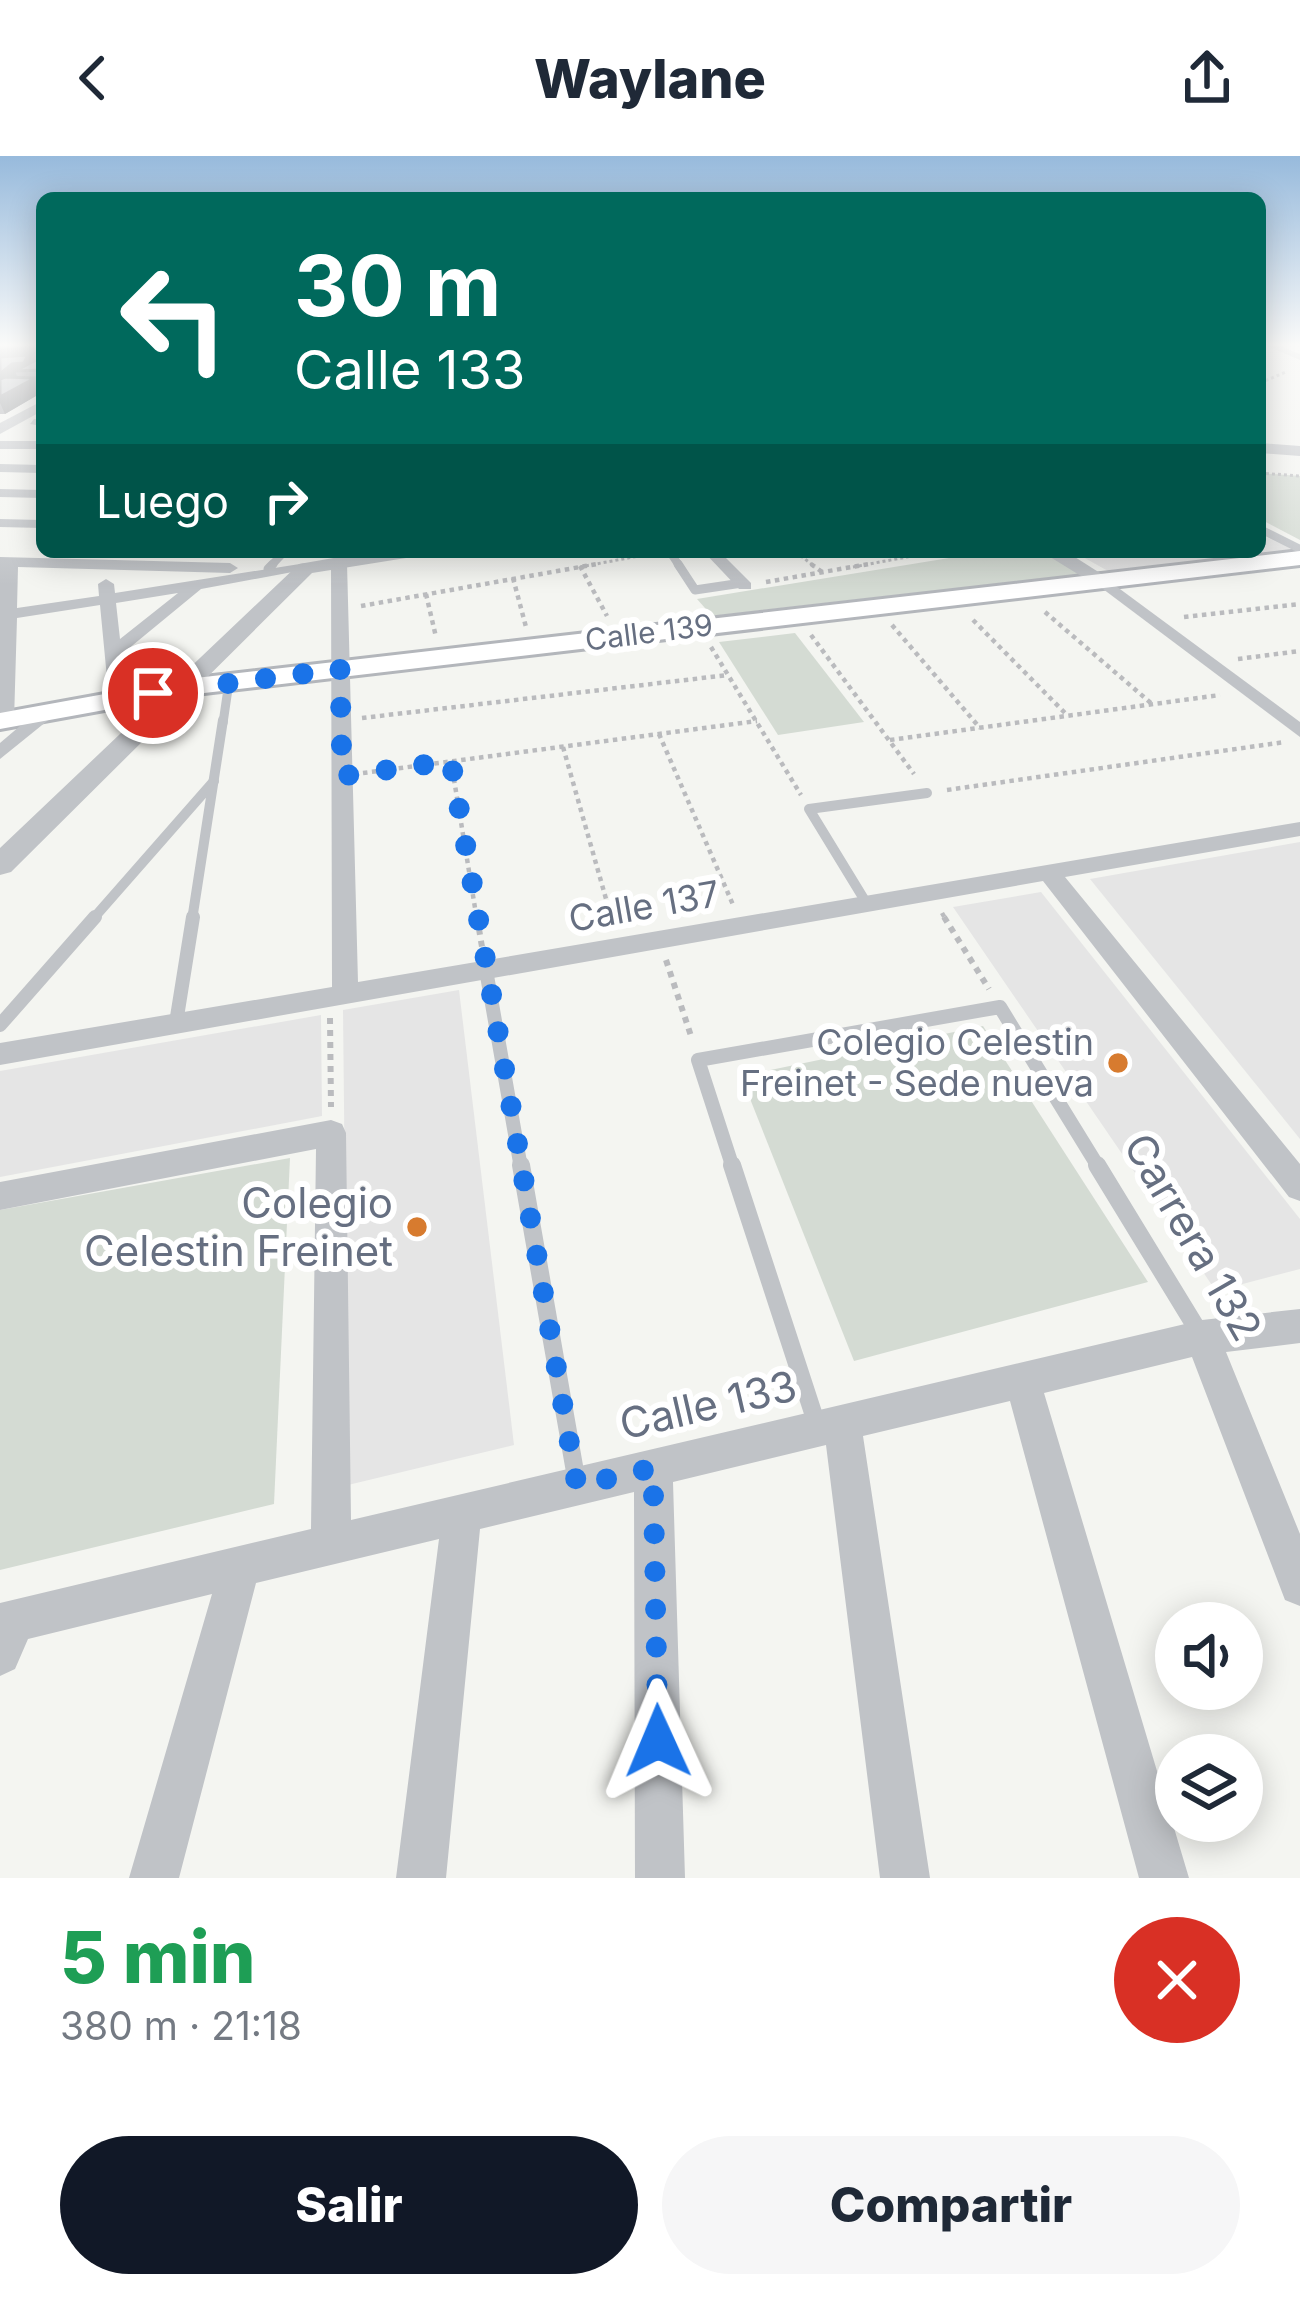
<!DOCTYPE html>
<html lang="es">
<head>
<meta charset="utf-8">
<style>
  body { margin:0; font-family:Inter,sans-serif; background:#f6f6f7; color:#1f2937; height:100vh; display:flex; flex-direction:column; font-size:45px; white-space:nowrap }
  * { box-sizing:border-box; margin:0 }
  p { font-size:39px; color:#747a83 }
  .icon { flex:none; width:66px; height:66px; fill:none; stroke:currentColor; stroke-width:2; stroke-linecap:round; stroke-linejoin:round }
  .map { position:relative; height:1722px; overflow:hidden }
  .drawer { display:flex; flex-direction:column; background:#fff; flex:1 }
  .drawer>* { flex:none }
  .hud { position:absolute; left:36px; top:36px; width:1230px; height:366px; border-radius:18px; box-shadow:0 6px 30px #0003; background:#00695c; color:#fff; overflow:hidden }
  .tools { position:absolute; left:1155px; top:1446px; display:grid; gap:24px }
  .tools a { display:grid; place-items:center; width:108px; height:108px; border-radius:50%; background:#fff; box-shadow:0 6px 30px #0003; font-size:60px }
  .pin { position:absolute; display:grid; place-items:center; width:102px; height:102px; color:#fff; margin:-51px; border:6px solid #fff; border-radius:50%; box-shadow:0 3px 12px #0007 }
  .me { position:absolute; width:132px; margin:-66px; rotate:359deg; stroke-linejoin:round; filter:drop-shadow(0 0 9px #0008) }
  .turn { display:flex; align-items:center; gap:42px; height:252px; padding:0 60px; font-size:54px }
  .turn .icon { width:156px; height:156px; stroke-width:2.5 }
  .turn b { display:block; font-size:84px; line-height:102px }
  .then { display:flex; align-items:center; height:114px; padding:0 60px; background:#0003; gap:24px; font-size:45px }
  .round { display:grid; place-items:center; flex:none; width:126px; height:126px; border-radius:63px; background:#f6f6f7 }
  .headline { display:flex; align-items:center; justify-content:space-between; height:204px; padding:0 60px }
  h1 { font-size:72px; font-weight:800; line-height:90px; color:#1e9e55 }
  .button { display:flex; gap:24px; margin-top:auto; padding:24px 60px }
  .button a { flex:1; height:138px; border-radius:72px; background:#111827; color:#fff; font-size:48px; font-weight:800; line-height:138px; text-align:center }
  .button a+a { background:#f6f6f7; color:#1f2937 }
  header { display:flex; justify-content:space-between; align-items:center; height:156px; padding:0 60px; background:#fff; font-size:54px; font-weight:800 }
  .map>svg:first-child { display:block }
  .built { fill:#e5e5e5 }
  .green { fill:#d4dbd3 }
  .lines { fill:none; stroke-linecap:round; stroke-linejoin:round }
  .secondary-casing { stroke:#b3b6bb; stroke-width:6 }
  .path-far2 { stroke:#babbbe; stroke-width:3; stroke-dasharray:3 3; stroke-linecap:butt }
  .path-far1 { stroke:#babbbe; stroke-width:4.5; stroke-dasharray:4.5 4.5; stroke-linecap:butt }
  .path { stroke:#babbbe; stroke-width:6; stroke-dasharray:6 6; stroke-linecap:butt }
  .service-far5 { stroke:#c0c3c7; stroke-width:8 }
  .service-far4 { stroke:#c0c3c7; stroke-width:9 }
  .service-far3 { stroke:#c0c3c7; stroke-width:10 }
  .service-far2 { stroke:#c0c3c7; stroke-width:14 }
  .service-far1 { stroke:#c0c3c7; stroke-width:18 }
  .service { stroke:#c0c3c7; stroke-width:22 }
  .minor { fill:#c0c3c7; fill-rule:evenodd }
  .tertiary { fill:#c0c3c7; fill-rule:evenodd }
  .secondary { fill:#fff; fill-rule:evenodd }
  .wall { fill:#94979d }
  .shaded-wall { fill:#787b80 }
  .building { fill:#acb0b7; stroke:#787b80; stroke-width:3 }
  .route { stroke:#1a73e8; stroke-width:21; stroke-dasharray:0 37.8 }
  .poi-dot { fill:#d77b2f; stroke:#fff; stroke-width:4.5 }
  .labels { text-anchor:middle; stroke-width:12; stroke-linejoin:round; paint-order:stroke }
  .far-street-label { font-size:30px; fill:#666f81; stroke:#fff }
  .street-label { font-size:36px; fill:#666f81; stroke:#fff }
  .poi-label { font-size:36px; fill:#666f81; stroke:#fff; text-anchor:end }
  .near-poi-label { font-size:42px; fill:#666f81; stroke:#fff; text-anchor:end }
  .near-street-label { font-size:42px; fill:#666f81; stroke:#fff }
</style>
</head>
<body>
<header><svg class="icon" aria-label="back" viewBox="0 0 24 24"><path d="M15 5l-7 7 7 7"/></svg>Waylane<svg class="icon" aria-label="share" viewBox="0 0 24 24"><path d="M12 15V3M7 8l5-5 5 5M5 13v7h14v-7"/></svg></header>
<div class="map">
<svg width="1300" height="1722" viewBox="0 0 1300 1722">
  <rect width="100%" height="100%" fill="#f4f5f1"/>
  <g class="built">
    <path d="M1260,378L1294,394L1108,415L1074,396H1260Z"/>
    <path d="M1300,686V983L1090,723Z"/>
    <path d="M1041,736L1300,1063V1113L1216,1135L953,751Z"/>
    <path d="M459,834L514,1289L348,1329L343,854Z"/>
    <path d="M321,859L322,960L0,1021V915Z"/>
  </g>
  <g class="green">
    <path d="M1260,317L1300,320V384L1260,363Z"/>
    <path d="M986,396H1042L1082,418L712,460L697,443Z"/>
    <path d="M795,477L864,566L778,579L719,486Z"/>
    <path d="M983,870L1148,1126L854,1205L741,920Z"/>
    <path d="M290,1002L274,1348L0,1414V1054Z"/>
  </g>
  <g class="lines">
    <g class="secondary-casing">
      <path id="secondary" d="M1300,395V409L187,539L0,573V557L187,523Z"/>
    </g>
    <g class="path-far2">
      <path d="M1260,227L1286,216"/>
      <path d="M1260,317L1300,320"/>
      <path d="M796,396L815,411"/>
      <path d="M580,411L655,397"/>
      <path d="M853,411L934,396"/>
    </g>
    <g class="path-far1">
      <path d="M811,408L822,416"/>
      <path d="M580,410L607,460"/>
      <path d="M513,422L526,471"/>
      <path d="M766,426L869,408"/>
      <path d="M426,438L436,481"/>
      <path d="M361,450L597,408"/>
      <path d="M1045,456L1152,548"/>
      <path d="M1184,461L1300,448"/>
      <path d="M973,464L1068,560"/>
      <path d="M892,469L980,572"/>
      <path d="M811,479L914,618"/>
      <path d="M711,491L801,639"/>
      <path d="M1238,503L1300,495"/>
      <path d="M362,562L728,519"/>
      <path d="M659,578L734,751"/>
      <path d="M890,584L1220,539"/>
      <path d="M563,591L612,764"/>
      <path d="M451,605L477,764"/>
      <path d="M363,617L757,565"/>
      <path d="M947,634L1285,586"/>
      <path d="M942,757L946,764"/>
    </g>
    <g class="path">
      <path d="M477,761L482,791"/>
      <path d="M611,761L613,766"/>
      <path d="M944,761L989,833"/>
      <path d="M666,804L692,883"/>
      <path d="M330,862L331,951"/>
    </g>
    <g class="service-far5">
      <path d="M1260,373L1300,393"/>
      <path d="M670,396L680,411"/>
      <path d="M270,411L284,396"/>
    </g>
    <g class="service-far4">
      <path d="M678,408L695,434L742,427"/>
      <path d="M268,413L273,408"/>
      <path d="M223,567L229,526"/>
    </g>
    <g class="service-far3">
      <path d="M867,748L809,653L927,637"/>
      <path d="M92,764L214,625"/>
      <path d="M192,764L223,564"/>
    </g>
    <g class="service-far2">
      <path d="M486,814L521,1012"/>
      <path d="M176,867L193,761"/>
      <path d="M0,869L95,761"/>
      <path d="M733,1012L698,904L1000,851L1099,1012"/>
    </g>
    <g class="service-far1">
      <path d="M521,1009L577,1327"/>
      <path d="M732,1009L818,1272"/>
      <path d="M1097,1009L1202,1181"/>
    </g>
    <path class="service" d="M576,1324L577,1329"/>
    <g class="minor">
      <path d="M1262,188H1275L1300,198V204Z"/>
      <path d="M34,263L42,264V270L30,268Z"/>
      <rect x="0" y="285" width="42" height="8"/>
      <path d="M0,308L42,309V317L0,316Z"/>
      <path d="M0,333L42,334V342L0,341Z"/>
      <path d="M0,363L42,364V372L0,371Z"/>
      <path d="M338,396H352L347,407L358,826L1300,666V680L1065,721L1300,1008V1045L1289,1041L1043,725L0,909V887L332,831L331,407Z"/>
      <path d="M704,396H720L751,427V433H739Z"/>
      <path d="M0,401L230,407L238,412L230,417L18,411L17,452L99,440L98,428L106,423L114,428L115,437L306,407L314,412L201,433L122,498L127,543L118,549L109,543L100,449L17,462L14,565L4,571L0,570ZM178,437L120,483L116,447Z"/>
      <path d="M1101,419L1300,566V581L1095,427V421Z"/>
      <path d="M40,553L57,557L0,603V587Z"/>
      <path d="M331,964L342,968L346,977L351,1364L1202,1164L1300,1153V1187L1226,1196L1300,1378V1450L1285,1444L1192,1201L1044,1237L1189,1722H1139L1010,1245L863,1280L930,1722H880L826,1289L673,1326L685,1722H635L634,1336L480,1373L446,1722H396L439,1383L256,1427L179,1722H129L212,1438L28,1483L15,1513L0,1520V1447L311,1373L316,993L0,1054V1026Z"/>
    </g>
    <g class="tertiary">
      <path d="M42,245V255L0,278V267Z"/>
      <path d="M1260,287L1300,290V300L1260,297Z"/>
      <path d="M368,396H416L406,402L312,417L11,716L0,719V692L299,408Z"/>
      <path d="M1042,396H1067L1111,424L1094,428Z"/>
    </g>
    <use href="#secondary" class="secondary"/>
  </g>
  <path class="wall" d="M0,188H42V230H38L41,237L5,258H0Z"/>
  <g class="shaded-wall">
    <path d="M29,188H42V205L38,197L32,207L15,215L18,223L0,234V194Z"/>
    <path d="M35,222L41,237L5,258L0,247V241Z"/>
  </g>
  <g class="building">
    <path d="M0,188H29L26,192L0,194Z"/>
    <path d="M28,199L24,207L12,208L0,218V201Z"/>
    <path d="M42,201V214L15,215Z"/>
    <path d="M5,221L35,222L0,241V223Z"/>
  </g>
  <linearGradient id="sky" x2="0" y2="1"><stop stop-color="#97badc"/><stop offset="0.44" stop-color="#fafaf9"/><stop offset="1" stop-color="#fafaf9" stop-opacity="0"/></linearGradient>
  <rect width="1300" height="429" fill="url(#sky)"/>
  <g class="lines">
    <path class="route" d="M153,537L340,513L342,620L451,605L577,1330L653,1312L658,1585"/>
  </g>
  <g class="poi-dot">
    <circle cx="1118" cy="907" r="12"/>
    <circle cx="417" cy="1071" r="12"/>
  </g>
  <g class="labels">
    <g class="far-street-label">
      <text transform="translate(649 477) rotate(-7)" y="10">Calle 139</text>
    </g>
    <g class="street-label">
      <text transform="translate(644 750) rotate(-10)" y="13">Calle 137</text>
    </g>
    <g class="poi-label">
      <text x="1094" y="899">Colegio Celestin<tspan x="1094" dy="41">Freinet - Sede nueva</tspan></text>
    </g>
    <g class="near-poi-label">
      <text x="393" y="1062">Colegio<tspan x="393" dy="48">Celestin Freinet</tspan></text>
    </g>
    <g class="near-street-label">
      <text transform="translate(1193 1081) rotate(60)" y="15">Carrera 132</text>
      <text transform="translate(708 1249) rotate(-13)" y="15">Calle 133</text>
    </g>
  </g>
</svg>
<div class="tools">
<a><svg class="icon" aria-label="sound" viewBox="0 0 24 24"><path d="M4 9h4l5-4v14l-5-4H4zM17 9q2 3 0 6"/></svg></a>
<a><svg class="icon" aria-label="layers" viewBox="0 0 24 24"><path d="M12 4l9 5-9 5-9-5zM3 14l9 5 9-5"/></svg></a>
</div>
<div class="pin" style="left:153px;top:537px;background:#d93025"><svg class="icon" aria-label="arrive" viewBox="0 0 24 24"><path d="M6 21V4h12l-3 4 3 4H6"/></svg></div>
<svg class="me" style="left:658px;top:1585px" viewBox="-20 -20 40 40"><path d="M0-17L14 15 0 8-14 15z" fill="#1a73e8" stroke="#fff" stroke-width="4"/></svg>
<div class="hud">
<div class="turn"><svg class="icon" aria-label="left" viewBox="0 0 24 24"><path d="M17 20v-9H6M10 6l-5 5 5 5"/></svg><div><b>30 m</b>Calle 133</div></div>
<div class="then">Luego<svg class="icon" aria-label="right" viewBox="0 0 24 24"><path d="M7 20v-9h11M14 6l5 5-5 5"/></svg></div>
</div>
</div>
<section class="drawer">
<div class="headline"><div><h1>5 min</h1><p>380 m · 21:18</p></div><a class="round" style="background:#d93025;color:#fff"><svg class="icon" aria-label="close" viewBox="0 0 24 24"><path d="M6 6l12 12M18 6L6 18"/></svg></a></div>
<div class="button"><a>Salir</a><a>Compartir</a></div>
</section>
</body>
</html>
